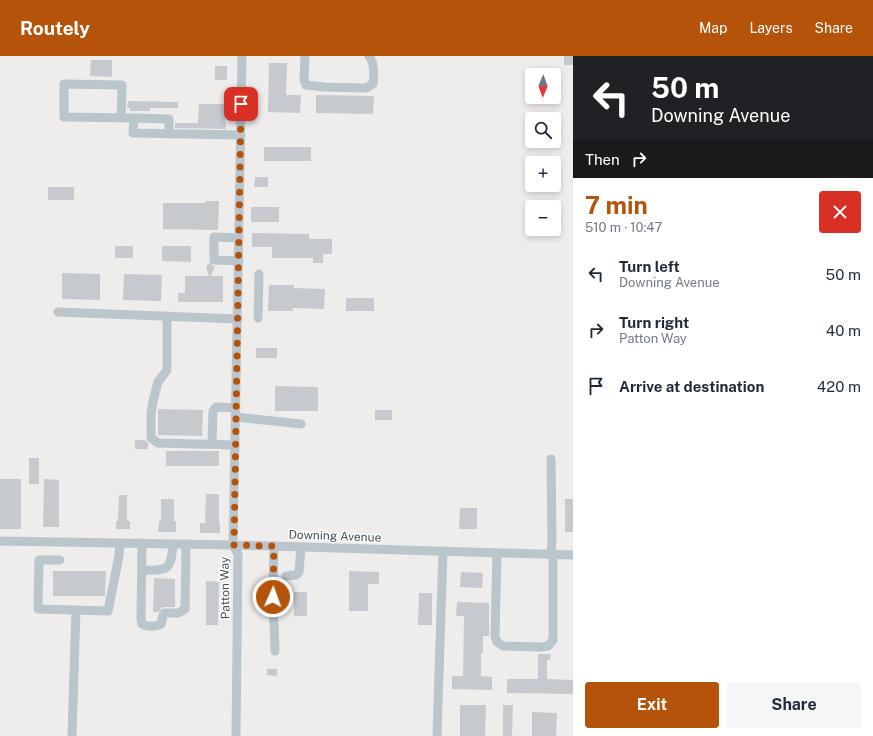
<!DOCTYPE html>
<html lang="en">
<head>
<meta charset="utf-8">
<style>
  body { margin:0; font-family:"Public Sans",sans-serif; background:#f6f6f7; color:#1f2937; height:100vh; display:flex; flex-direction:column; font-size:15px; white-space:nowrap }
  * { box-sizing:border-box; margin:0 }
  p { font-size:13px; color:#747a83 }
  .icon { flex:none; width:22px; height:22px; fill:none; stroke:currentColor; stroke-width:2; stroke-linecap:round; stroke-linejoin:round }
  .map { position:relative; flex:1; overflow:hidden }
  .sheet { display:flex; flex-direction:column; background:#fff; width:300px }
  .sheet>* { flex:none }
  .banner { background:#202124; color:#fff; overflow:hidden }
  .needle { width:26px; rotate:181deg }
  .buttons { position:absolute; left:525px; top:12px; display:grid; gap:8px }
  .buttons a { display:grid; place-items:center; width:36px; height:36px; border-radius:4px; background:#fff; box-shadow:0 2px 6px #0003; font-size:20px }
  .pin { position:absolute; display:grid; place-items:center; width:34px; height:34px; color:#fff; margin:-17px; border-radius:8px; box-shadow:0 2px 6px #0006 }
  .me { position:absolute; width:44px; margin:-22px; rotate:2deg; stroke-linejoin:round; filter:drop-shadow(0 0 3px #0008) }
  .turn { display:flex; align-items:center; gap:14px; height:84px; padding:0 12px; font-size:18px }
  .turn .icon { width:52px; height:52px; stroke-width:2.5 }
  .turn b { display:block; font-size:28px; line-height:34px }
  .then { display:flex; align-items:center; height:38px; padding:0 12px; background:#0003; gap:8px; font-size:15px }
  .round { display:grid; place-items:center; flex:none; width:42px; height:42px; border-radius:4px; background:#f6f6f7 }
  .overview { display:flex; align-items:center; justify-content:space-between; height:68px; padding:0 12px }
  h1 { font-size:24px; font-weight:700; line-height:30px; color:#b45309 }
  .button { display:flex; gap:8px; margin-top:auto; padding:8px 12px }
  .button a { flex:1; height:46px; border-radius:4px; background:#b45309; color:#fff; font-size:16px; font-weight:700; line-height:46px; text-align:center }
  .button a+a { background:#f6f6f7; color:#1f2937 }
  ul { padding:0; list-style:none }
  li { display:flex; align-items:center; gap:12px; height:56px; padding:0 12px }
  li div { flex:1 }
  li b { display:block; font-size:15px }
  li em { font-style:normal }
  header { display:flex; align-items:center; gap:24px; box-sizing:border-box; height:56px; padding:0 20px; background:#b45309; color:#fff }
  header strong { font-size:19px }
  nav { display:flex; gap:22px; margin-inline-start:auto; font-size:14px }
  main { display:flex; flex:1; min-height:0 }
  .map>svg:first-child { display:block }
  .building { fill:#c6cacf }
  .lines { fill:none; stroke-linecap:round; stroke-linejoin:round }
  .minor { stroke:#bac5cc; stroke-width:9 }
  .route { stroke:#b45309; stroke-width:7; stroke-dasharray:0 12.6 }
  .labels { text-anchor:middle; stroke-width:3; stroke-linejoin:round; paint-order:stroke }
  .street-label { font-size:12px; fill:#445159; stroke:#fff }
</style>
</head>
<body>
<header>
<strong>Routely</strong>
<nav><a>Map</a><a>Layers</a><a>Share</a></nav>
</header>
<main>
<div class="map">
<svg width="573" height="680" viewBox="0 0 573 680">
  <rect width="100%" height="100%" fill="#efecec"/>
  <g class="building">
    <rect x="564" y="0" width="9" height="9"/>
    <path d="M91,4H112V21L90,20Z"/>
    <path d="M269,7H287L286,39H301L300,57L268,56Z"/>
    <rect x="215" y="10" width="12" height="14"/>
    <path d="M316,39L374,40L373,58L316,57Z"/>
    <path d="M128,45L178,46V52H150V55H130V52H127Z"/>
    <path d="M199,48H225V67H226V73L175,72V67H198Z"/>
    <rect x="264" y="91" width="47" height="14"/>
    <path d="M255,121H268V131H254Z"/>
    <rect x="48" y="131" width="26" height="13"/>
    <path d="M206,145H219L218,174L163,173V147H206Z"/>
    <rect x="251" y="151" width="28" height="15"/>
    <path d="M252,177L309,178V183H332V198H323V207H313V202H272V191H252Z"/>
    <rect x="115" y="190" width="18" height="12"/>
    <path d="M162,190H191V206L162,205Z"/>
    <path d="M209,207L215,211L211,220H223V246H178V237H185V220H209L206,211Z"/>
    <path d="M62,217L100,218V244L62,243Z"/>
    <path d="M124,218L162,219L161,245L123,244Z"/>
    <path d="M269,229H294V232L325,233L324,253L293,252V255H268Z"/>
    <rect x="346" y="242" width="28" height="13"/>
    <rect x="256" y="292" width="21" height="10"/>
    <path d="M275,330L318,331V355H275Z"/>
    <path d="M158,353L203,354L202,380L158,379Z"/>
    <rect x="375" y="354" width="17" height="10"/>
    <path d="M135,384H145L148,387V393H135Z"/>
    <rect x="166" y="395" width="53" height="15"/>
    <rect x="29" y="402" width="10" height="26"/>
    <rect x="0" y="423" width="21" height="50"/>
    <path d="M44,423L59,424V471H43Z"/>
    <path d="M206,438H219V467H220V477H200V467H205Z"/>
    <path d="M119,439H127V465H130V473H116V465H118Z"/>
    <path d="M161,443H174V465H176V476H158L159,465H161Z"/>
    <rect x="565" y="443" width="8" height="33"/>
    <path d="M460,452H477V473H459Z"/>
    <path d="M53,515H106L105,540H53Z"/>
    <path d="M349,515L379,516V528H368V555H349Z"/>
    <path d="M461,516L483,517L482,532L460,531Z"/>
    <path d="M154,522L175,523V551H164L161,552L158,556H153Z"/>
    <path d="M206,525L219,526L218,569H206Z"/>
    <rect x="294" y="536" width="13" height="24"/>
    <path d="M419,537H432V569H418Z"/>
    <path d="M457,546L489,547V580H483V597H481V620L492,621V634L452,633V620H463L464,560H456Z"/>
    <path d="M538,598H551L550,604H547V623L573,624V638L507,637V623H538Z"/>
    <path d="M267,613H277V620L267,619Z"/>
    <path d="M460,649H486L485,680H460Z"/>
    <path d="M503,649H513L512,680H503Z"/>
    <path d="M532,656L557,657L556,680H532Z"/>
  </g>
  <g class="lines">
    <g class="minor">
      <path d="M305,0L304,23L306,29L324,31L366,32L373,28C374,19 375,8 369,0"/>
      <path d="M121,62L122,29L64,28V61L134,62L133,77L241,79"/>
      <path d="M134,62L169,63V78"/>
      <path d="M239,205L214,204V181L239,182"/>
      <path d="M58,256L238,263"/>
      <path d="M167,260V314L158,326L153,345L151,358V382L158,387L235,389"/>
      <path d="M258,262L259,218"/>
      <path d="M236,361L301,368"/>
      <path d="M212,388L213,355L216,351L236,352"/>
      <path d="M0,485L233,489L573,499"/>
      <path d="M142,487L141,564L142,568C146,571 156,571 161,568L163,559L164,557H178L185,553L186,488"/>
      <path d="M274,490L273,541L275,595"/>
      <path d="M497,497L495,580L497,586L503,590L542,591L548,590L553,584V498"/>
      <path d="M551,498L552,483L551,403"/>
      <path d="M60,504H39L38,553L108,555L119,500L120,487"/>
      <path d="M142,514C168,515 171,514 173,488"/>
      <path d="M286,520L296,519L299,516L301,491"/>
      <path d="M72,680L76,554"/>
      <path d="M236,680L238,498L233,489L242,0"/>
      <path d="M437,680L443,495"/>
    </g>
  </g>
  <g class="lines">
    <path class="route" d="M241,48L234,489L274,490L273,541"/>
  </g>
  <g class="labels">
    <g class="street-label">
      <text transform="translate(335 480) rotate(2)" y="4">Downing Avenue</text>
      <text transform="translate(225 532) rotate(-91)" y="4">Patton Way</text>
    </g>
  </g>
</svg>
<div class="buttons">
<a><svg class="needle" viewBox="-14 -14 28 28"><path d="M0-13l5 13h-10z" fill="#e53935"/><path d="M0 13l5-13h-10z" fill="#747a83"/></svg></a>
<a><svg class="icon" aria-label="search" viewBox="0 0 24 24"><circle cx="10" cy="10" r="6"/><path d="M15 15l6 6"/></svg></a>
<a>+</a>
<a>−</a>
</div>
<div class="pin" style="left:241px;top:48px;background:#d93025"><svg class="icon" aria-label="arrive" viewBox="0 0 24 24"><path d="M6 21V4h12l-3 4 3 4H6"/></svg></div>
<svg class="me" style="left:273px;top:541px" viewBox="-20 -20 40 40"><circle r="17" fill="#b45309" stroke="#fff" stroke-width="3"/><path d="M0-11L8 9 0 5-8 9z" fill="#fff"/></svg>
</div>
<section class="sheet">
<div class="banner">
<div class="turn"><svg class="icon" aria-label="left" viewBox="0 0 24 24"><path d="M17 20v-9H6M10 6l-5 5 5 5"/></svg><div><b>50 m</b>Downing Avenue</div></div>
<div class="then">Then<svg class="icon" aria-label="right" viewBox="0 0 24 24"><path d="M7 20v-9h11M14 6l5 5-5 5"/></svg></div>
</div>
<div class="overview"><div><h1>7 min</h1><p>510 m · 10:47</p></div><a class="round" style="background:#d93025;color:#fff"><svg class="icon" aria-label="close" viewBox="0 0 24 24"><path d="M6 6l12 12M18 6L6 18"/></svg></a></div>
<ul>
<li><svg class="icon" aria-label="left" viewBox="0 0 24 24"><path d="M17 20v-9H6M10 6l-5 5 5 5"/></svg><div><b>Turn left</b><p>Downing Avenue</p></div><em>50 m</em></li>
<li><svg class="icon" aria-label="right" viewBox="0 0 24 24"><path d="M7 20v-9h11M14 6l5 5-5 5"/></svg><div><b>Turn right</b><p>Patton Way</p></div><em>40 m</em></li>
<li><svg class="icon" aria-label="arrive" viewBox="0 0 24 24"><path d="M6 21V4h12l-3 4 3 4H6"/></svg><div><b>Arrive at destination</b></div><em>420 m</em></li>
</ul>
<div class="button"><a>Exit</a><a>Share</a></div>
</section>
</main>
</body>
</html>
